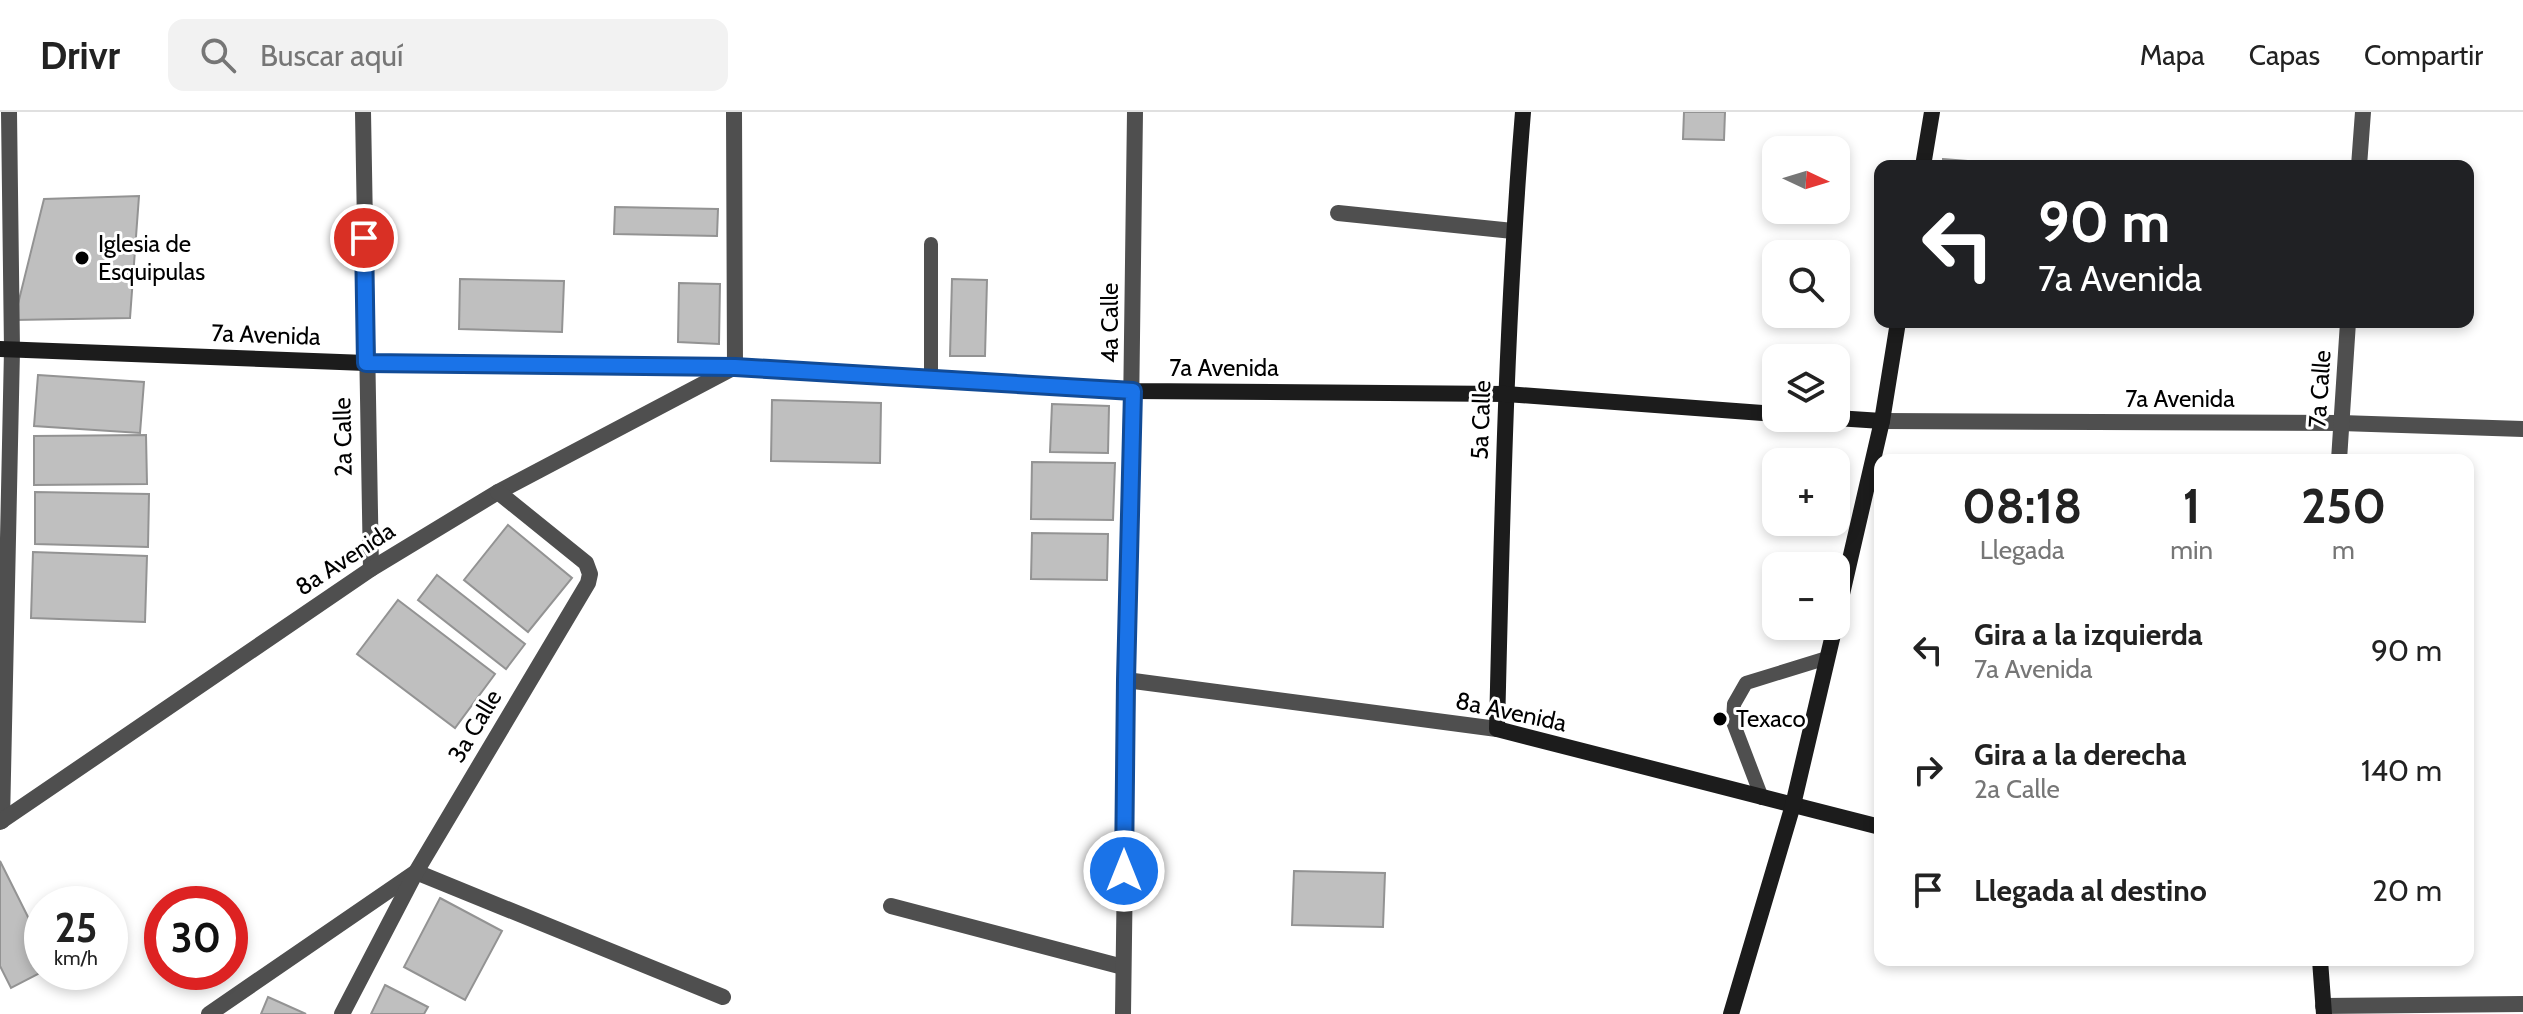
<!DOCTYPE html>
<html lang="es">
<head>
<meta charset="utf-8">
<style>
  body { margin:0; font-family:Cabin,sans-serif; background:#f2f2f2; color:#222; height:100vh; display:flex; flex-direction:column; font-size:30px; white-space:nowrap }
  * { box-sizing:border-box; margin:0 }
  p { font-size:26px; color:#767676 }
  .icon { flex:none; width:44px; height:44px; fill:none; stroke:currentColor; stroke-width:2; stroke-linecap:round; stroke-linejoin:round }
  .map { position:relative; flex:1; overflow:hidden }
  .panel { position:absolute; left:1874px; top:342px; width:600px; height:512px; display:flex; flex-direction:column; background:#fff; border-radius:16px; box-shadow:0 4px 12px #0003 }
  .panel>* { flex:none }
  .hud { position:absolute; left:1874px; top:48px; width:600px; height:168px; border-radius:16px; box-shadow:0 4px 12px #0003; background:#202124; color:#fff; overflow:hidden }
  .needle { width:52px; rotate:94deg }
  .buttons { position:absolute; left:1762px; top:24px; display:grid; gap:16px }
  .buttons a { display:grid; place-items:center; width:88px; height:88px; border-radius:16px; background:#fff; box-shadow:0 4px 12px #0003; font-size:40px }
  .speed { position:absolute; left:24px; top:774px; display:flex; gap:16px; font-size:40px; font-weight:700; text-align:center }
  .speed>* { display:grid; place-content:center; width:104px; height:104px; border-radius:50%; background:#fff; box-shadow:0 4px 12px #0003; line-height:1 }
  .speed small { font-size:20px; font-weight:400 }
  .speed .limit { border:12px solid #d22; background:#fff; color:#111 }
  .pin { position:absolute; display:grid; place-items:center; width:68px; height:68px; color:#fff; margin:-34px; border:4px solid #fff; border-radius:50%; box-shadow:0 2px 8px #0007 }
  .me { position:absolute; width:88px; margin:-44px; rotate:0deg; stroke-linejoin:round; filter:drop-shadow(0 0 6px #0008) }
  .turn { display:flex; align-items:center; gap:28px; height:168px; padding:0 32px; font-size:36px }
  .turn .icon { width:104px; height:104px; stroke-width:2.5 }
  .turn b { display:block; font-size:56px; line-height:68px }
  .eta { display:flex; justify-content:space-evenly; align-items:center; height:136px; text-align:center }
  .eta b { font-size:48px; font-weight:700; line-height:56px }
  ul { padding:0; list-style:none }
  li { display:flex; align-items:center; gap:24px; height:120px; padding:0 32px }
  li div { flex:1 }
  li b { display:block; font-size:30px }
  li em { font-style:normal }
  header { display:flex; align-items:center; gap:48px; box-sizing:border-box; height:112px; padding:0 40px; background:#fff; border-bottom:2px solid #e0e0e0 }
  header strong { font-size:38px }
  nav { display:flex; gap:44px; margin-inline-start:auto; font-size:28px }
  .search { width:560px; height:72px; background:#f2f2f2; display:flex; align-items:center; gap:20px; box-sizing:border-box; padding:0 28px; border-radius:16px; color:#767676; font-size:30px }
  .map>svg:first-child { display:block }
  .building { fill:#bfbfbf; stroke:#939393; stroke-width:2 }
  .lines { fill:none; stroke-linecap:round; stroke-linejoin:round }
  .lane { stroke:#4f4f4f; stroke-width:14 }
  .street { stroke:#4f4f4f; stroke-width:16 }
  .secondary { stroke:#1c1c1c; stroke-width:16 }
  .route-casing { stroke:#114b97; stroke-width:20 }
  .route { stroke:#1a73e8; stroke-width:14 }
  .poi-dot { fill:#000; stroke:#fff; stroke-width:3 }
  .labels { text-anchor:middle; stroke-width:6; stroke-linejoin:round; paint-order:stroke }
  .poi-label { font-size:24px; fill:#000; stroke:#fff; text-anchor:start }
  .street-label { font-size:24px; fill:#000; stroke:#fff }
</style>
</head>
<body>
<header>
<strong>Drivr</strong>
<div class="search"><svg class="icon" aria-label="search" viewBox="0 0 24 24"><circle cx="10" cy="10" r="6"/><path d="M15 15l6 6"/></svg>Buscar aquí</div>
<nav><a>Mapa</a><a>Capas</a><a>Compartir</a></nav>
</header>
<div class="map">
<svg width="2523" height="902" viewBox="0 0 2523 902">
  <rect width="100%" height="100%" fill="#fff"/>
  <g class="building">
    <path d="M1684,0H1725L1724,28L1683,27Z"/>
    <path d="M1943,47L1979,50L1978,54H1943Z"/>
    <path d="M139,84L130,206L14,208L44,87Z"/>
    <path d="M615,95L718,97L717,124L614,122Z"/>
    <path d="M460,167L564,169L562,220L459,217Z"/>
    <path d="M952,167L987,168L985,244H950Z"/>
    <path d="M679,171L720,172L719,232L678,230Z"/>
    <path d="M38,263L144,270L140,321L34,314Z"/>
    <path d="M772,288L881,291L880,351L771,349Z"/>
    <path d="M1052,292L1109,294L1108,341L1050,340Z"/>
    <path d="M146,323L147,372L34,373V324Z"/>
    <path d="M1032,350L1115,351L1113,408L1031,407Z"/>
    <path d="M35,380L149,382L148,435L35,432Z"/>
    <path d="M508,413L572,466L528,520L464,468Z"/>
    <path d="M1032,421L1108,422L1107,468L1031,467Z"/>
    <path d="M33,440L147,444L145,510L31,506Z"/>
    <path d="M437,463L525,532L506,557L418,488Z"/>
    <path d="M398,488L495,562L455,616L357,542Z"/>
    <path d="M0,749L42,833V860L11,876L0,854Z"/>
    <path d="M1294,759L1385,761L1383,815L1292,813Z"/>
    <path d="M440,786L502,819L465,888L404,855Z"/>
    <path d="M385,873L428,895L424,902H371Z"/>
    <path d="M268,885L306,902H261Z"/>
  </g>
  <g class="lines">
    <g class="lane">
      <path d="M931,267V132"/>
      <path d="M1762,686L1733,610L1734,592L1746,571L1827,546"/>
    </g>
    <g class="street">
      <path d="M363,0L371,457"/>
      <path d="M2359,54L2363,0"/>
      <path d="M1338,101L1513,119"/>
      <path d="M1882,309L2341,311L2523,317"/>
      <path d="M2339,348L2348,210"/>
      <path d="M1126,568L1497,617"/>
      <path d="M2,709L12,238L9,0"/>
      <path d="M0,710L371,457L498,380L735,255L734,0"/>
      <path d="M891,794L1123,855"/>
      <path d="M2323,894L2523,892"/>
      <path d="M209,902L416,760L723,885"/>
      <path d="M342,902L416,760L588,471L590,462L586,451L498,380"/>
      <path d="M1123,902L1135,0"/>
    </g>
    <g class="secondary">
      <path d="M1523,0C1506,205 1502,411 1497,617L1880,715"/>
      <path d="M1923,54L1932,0"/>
      <path d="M0,237L366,251L735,255L1133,279L1506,282L1776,302"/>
      <path d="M1836,306L1882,309"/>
      <path d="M1836,508L1882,309L1898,210"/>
      <path d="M2320,848L2324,902"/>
      <path d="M1731,902L1793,693L1835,514"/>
    </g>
  </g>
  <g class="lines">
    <g class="route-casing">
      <path id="route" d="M364,126L366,251L735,255L1133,279L1126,568L1124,759"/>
    </g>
    <use href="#route" class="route"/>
  </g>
  <g class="poi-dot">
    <circle cx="82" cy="146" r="8"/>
    <circle cx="1720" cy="607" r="8"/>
  </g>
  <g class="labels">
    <g class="poi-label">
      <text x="98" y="140">Iglesia de<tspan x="98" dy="28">Esquipulas</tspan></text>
      <text x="1736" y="615">Texaco</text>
    </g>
    <g class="street-label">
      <text transform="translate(1110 211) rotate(-90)" y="8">4a Calle</text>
      <text transform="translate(266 223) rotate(2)" y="8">7a Avenida</text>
      <text x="1224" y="264">7a Avenida</text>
      <text transform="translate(2320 277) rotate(-86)" y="8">7a Calle</text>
      <text x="2180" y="295">7a Avenida</text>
      <text transform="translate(1481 308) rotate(-88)" y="8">5a Calle</text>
      <text transform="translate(343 325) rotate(-91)" y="8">2a Calle</text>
      <text transform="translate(345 447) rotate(-33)" y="8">8a Avenida</text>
      <text transform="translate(1511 600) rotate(12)" y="8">8a Avenida</text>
      <text transform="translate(475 614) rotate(-59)" y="8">3a Calle</text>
    </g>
  </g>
</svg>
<div class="buttons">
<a><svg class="needle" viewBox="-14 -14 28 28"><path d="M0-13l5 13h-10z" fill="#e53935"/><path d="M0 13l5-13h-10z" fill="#767676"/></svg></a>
<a><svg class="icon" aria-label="search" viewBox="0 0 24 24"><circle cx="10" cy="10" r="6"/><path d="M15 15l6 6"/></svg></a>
<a><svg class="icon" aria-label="layers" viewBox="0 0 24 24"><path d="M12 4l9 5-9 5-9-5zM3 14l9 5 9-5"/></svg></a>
<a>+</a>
<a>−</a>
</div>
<div class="speed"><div>25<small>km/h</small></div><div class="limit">30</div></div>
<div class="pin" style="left:364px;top:126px;background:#d93025"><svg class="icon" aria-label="arrive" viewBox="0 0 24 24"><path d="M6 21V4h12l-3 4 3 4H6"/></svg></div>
<svg class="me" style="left:1124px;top:759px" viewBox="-20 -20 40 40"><circle r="17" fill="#1a73e8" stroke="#fff" stroke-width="3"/><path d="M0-11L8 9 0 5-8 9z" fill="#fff"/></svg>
<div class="hud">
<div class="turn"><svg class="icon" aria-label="left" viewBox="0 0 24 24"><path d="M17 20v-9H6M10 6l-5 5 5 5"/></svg><div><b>90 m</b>7a Avenida</div></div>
</div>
<section class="panel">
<div class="eta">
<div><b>08:18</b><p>Llegada</p></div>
<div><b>1</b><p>min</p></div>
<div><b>250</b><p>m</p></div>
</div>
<ul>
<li><svg class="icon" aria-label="left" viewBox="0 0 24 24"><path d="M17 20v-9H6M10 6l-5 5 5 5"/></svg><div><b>Gira a la izquierda</b><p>7a Avenida</p></div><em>90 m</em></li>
<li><svg class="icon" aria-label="right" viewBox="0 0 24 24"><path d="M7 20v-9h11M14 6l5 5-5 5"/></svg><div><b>Gira a la derecha</b><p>2a Calle</p></div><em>140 m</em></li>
<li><svg class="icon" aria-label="arrive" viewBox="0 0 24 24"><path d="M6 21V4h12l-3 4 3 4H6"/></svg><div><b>Llegada al destino</b></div><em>20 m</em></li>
</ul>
</section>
</div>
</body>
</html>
